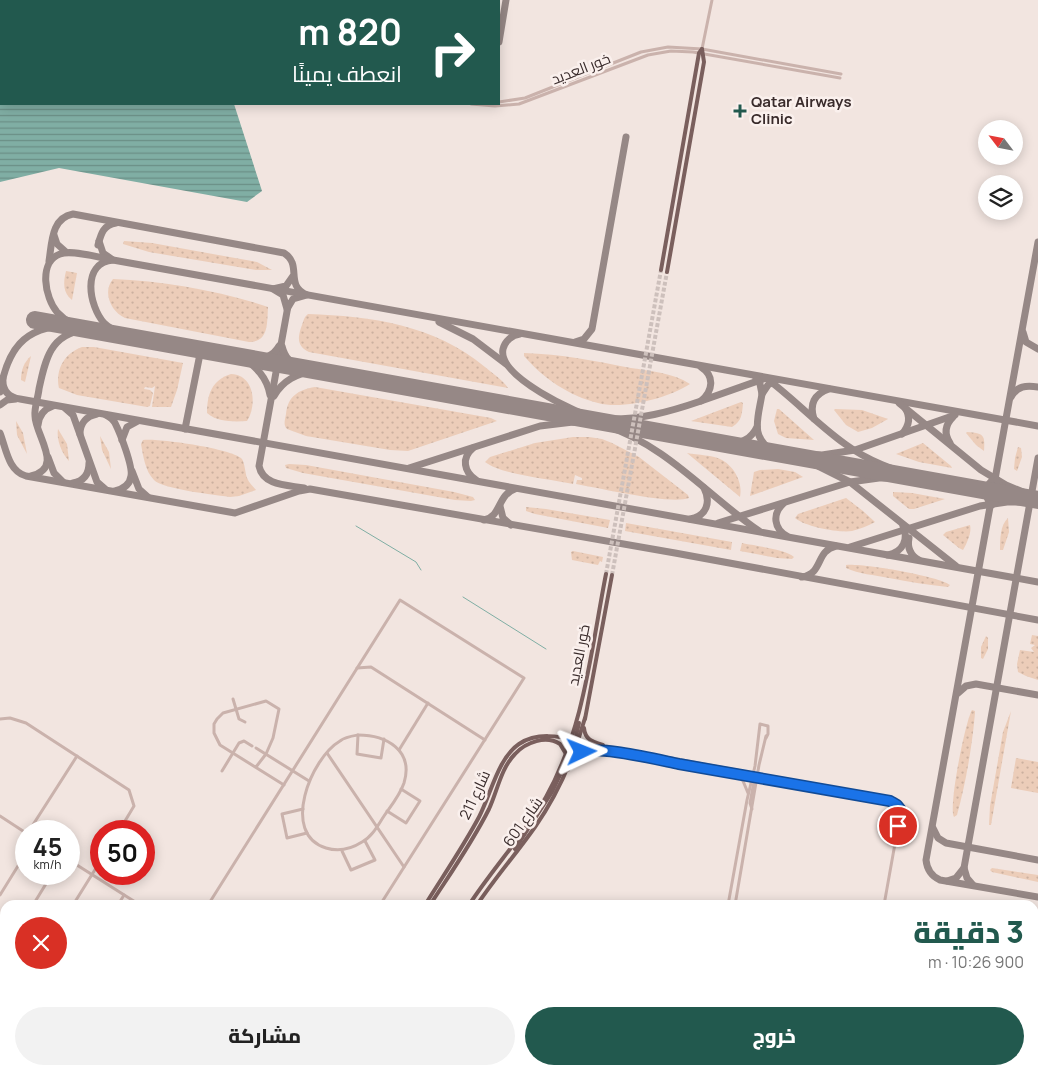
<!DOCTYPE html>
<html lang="ar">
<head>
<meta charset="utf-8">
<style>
  body { margin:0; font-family:Manrope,Cairo,sans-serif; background:#f2f2f2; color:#222; direction:rtl; height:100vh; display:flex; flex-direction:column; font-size:19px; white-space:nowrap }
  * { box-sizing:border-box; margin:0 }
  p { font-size:16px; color:#767676 }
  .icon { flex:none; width:28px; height:28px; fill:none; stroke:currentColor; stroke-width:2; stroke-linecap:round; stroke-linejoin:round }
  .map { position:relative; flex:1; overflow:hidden; direction:ltr }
  .sheet { position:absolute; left:0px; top:900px; width:1039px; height:175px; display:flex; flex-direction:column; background:#fff; border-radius:15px 15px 0 0; box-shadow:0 2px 12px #0003; direction:rtl }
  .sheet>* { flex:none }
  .banner { position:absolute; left:0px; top:0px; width:500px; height:105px; box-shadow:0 2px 12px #0003; direction:rtl; background:#22594e; color:#fff; overflow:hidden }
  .needle { width:32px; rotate:302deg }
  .fabs { position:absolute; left:978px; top:120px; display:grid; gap:10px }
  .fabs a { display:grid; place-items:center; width:45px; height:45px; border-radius:50%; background:#fff; box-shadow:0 2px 12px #0003; font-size:25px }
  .speed { position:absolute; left:15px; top:820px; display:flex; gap:10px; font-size:25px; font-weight:700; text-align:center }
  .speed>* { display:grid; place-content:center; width:65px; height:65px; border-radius:50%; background:#fff; box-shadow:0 2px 12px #0003; line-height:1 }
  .speed small { font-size:12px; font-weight:400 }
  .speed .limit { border:8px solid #d22; background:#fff; color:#111 }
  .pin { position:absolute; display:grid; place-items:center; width:42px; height:42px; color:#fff; margin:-21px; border:2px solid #fff; border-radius:50%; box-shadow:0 1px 5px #0007 }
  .me { position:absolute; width:55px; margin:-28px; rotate:88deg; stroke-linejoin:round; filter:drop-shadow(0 0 4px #0008) }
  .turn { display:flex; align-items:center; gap:18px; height:105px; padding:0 15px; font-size:22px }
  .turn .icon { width:65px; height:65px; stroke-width:2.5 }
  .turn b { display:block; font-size:35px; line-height:42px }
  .round { display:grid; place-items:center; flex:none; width:52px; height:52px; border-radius:26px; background:#f2f2f2 }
  .overview { display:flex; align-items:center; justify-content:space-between; height:85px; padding:0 15px }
  h1 { font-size:30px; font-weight:800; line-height:38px; color:#22594e }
  .cta { display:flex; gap:10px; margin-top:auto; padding:10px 15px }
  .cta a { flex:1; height:58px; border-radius:30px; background:#22594e; color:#fff; font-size:20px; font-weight:800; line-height:58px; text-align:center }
  .cta a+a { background:#f2f2f2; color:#222 }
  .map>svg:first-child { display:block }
  .sand { fill:url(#sand-dots) }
  .water { fill:url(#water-rules) }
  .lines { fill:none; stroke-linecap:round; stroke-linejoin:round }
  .stream { stroke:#80aea4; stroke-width:1 }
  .taxiway { stroke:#968886; stroke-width:7 }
  .runway { stroke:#968886; stroke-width:18 }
  .major-tunnel { stroke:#cdc0bc; stroke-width:4; stroke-dasharray:4 2; stroke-linecap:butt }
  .minor { stroke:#cab2ac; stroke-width:3 }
  .major { stroke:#7a5f5d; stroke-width:4 }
  .highway { stroke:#594342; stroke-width:5 }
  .route-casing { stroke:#114b97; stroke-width:12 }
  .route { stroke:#1a73e8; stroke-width:9 }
  .poi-dot { fill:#22594e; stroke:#faf0ed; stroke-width:2 }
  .labels { text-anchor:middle; stroke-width:5; stroke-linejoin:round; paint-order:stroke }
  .street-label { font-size:15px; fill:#392b2b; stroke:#faf0ed }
  .poi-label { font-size:15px; font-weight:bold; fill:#392b2b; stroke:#faf0ed; text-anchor:start }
</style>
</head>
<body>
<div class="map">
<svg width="1038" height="1075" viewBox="0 0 1038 1075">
  <defs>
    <pattern id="sand-dots" width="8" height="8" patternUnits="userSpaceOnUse" patternTransform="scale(1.25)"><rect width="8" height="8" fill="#eccdb9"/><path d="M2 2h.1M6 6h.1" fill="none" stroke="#cbb09f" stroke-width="1.8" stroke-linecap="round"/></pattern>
    <pattern id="water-rules" width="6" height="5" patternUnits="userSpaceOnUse" patternTransform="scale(1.25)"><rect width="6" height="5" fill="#80aea4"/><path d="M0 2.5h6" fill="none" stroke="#6a8e86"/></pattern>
  </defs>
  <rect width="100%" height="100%" fill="#f2e5e0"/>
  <g class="sand">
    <path d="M124,241L152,243L257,262L272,270H256L149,252L123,244Z"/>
    <path d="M66,271L77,273L72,300C63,293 63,283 66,271Z"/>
    <path d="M113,279C163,281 221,291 268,307C267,323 269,342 249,342L125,318C111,312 102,292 113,279Z"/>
    <path d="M308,314C371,316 435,325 485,367C492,373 503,380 508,388L309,352C296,346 298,336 302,325C304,320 304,317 308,314Z"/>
    <path d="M82,347H94L183,363L177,390L171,407H152L155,386L152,388L145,387L144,389L150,390L153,393L150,406L147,407L77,395L59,388C55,369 65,353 82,347Z"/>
    <path d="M524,353C561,354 595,361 631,368C650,371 674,373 690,384C669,398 623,410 598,403C569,396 543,378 524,356Z"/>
    <path d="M31,356L25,382L21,380C21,370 24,362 31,356Z"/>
    <path d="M231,374C255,375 257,406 247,421C234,422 217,422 207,413C207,394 212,380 231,374Z"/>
    <path d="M315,387L491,418L497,421L408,451L390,450L306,436L287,429C283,425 285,420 286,414C288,396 298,390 315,387Z"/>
    <path d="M741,402L743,403C742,414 742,421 732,427L691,421Z"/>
    <path d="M777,409H779L814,440L786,438L778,434L774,421Z"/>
    <path d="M835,409L862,410L888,419L872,428L858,432L846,425L834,410Z"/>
    <path d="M16,421L23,433L27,454L17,435Z"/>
    <path d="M58,429L67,444L69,461C62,454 56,439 58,429Z"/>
    <path d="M967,432C984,433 985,435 984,451L976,445L966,433Z"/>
    <path d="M100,436L109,452L111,469L102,450Z"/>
    <path d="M573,437H589L602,439L612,443L639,457L688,495L689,498C671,505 599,488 576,484L577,480H582V478L575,475L573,484C550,479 502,475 485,462L490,457L535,443Z"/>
    <path d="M143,440C158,438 234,449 242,459C245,464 245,472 247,478C249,483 253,486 256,490L239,496L230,497C216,495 162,489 154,480C145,471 143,455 141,444Z"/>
    <path d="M923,443L951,466L952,468L919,462L896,454Z"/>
    <path d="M1018,447L1021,448L1022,457L1017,471L1014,469L1015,458Z"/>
    <path d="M687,453C698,455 713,455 722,460C735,467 743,484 740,497Z"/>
    <path d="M289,464L306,465L454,492L473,497L475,500L471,501L455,500L303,473L286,468L285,465Z"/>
    <path d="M778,469L795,472L803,477L750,496L754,472L760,470Z"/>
    <path d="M893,492L912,493L945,499L914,509H909L893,496Z"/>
    <path d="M846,498L863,511L875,522C868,526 860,529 852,531C839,533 806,527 795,518L798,514Z"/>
    <path d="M526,507L546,509L610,520L608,528L535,514L526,511Z"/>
    <path d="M1008,518L1009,532L1003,550H1000C1000,540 1000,525 1008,518Z"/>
    <path d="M626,523L732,542L731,550L625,531Z"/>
    <path d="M970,525C972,532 967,543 963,550L959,548L943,535L946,532Z"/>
    <path d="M742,543C755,546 786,549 794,557L792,559L777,558L740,551Z"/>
    <path d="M573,551L603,557L602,562L600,561L598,565L572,560L571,552Z"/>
    <path d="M846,565C862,563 938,576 950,585L948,587C928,585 909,582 889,578C874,575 859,574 846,568Z"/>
    <path d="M1032,635L1038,636V680L1026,676L1018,672L1017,664L1020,650L1034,652L1031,648L1035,645L1030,644Z"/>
    <path d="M986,636L988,638V649L983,659L981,658V647Z"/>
    <path d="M972,710L975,711V713C972,747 966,782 957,815L954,817C948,808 965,722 972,710Z"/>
    <path d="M1011,711L991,825H989L990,806L1003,732Z"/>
    <path d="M1016,758L1038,762V793L1011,788Z"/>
    <path d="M992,868L1038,875V882L992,872L990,870Z"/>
  </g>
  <path class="water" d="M0,0H201V1H1V104H234L262,191L247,202L59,168L0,182Z"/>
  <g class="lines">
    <g class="stream">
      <path d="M356,526L416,562L421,570"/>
      <path d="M463,597L546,649"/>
    </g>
    <g class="taxiway">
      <path d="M448,1H451"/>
      <path d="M467,1V0"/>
      <path d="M499,42L506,0"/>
      <path d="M54,235L57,244L66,252"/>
      <path d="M99,241L103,253L113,260C81,263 89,306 104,323C111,330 119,333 128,337"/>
      <path d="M1038,242L926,860C927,870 931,876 940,880L1038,897"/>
      <path d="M98,245C101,234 103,225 116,223"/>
      <path d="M49,261C52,243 51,218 73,214L284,253C303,265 284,285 307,295L293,299L287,309L283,295L273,289L286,286L293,276"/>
      <path d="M288,306L259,466C263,486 288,485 304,488"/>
      <path d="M439,322L473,339L506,364"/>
      <path d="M90,330C77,326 66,322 57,312C45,298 38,262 60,254C72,249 100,258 113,260L1038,426"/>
      <path d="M1023,332L1026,342L1038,349"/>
      <path d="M520,334C512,335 505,341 503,349C497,377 577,413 599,420"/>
      <path d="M575,342L584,339L592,329L626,137"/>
      <path d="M282,346C285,358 291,364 302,368"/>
      <path d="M242,357C256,367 267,377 270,395"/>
      <path d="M253,359C265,359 273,356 279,346"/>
      <path d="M701,367C715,376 713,391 701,401L766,378C793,398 817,424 845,444C868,461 894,470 921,478"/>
      <path d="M3,378C2,390 8,397 20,399L1038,582"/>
      <path d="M756,378L760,384L762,394L768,385L775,381"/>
      <path d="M0,392C7,351 23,326 68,326"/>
      <path d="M762,394C758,419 749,437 775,453"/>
      <path d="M274,396C283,380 297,374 314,370"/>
      <path d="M1011,397C1017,386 1026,385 1038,387"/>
      <path d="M899,403L981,470L1006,485L1035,497"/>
      <path d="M0,405L7,400L16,399"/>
      <path d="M65,408L73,415L97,482L105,489"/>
      <path d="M106,415C110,417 113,419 115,423C120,433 133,466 131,476C130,485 123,489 115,491"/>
      <path d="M606,419C640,420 669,412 701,401"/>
      <path d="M814,419C809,404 814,394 829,389"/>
      <path d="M38,425C39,416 44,409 53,406"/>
      <path d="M606,426C666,445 708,496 759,531"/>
      <path d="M185,429L201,349"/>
      <path d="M0,433C6,448 8,471 26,476L235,513L299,491L310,489L675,553L1038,620"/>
      <path d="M80,434C80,423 87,416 97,414"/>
      <path d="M902,434C909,426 911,417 905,408"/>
      <path d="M122,440L127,427L138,421"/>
      <path d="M950,443C944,434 945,425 953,417"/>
      <path d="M729,444C742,443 751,439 757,427"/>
      <path d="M473,448C461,458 464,472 476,480"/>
      <path d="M781,454L818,466L850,482L956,566"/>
      <path d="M792,454L822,455L855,450L955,415"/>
      <path d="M48,457L54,473L63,482"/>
      <path d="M409,468L540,426L573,422L612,423"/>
      <path d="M132,471L139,489L148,497"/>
      <path d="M31,476C65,468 35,435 35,416C34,408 38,398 39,389C45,361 50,334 84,330"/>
      <path d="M73,483C84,481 89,474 89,463"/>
      <path d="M975,488L986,495L990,504"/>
      <path d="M976,488L987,486L995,477"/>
      <path d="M783,504C772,514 774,529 787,536"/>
      <path d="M992,505L998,498L1007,494L1000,487L997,480"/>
      <path d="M500,506L503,518L511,525"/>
      <path d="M690,519C707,516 711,502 704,488"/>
      <path d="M484,520C502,516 497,495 515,489"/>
      <path d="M718,523L850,482L879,478H911"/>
      <path d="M909,538C907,548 910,555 919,560"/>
      <path d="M850,547L980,506L1007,502H1038"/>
      <path d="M888,555C903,552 909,539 903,526"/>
      <path d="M802,577C824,573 815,551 836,546"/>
      <path d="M958,693L966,686L976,684L1038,695"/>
      <path d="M933,828L938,838L946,843L1038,860"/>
      <path d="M947,881L956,878L964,868"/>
      <path d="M973,885L967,878L964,868L1038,458"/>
    </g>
    <path class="runway" d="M35,320L1038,500"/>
    <g class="major-tunnel">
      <path d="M606,574L661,270"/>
      <path d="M612,575L667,272"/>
    </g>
    <g class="minor">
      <path d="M344,1V0"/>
      <path d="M702,49L712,0"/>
      <path d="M499,102L525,98L641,52L668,47L702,49L841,74"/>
      <path d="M471,104L495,106L519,104L648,55L671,51L693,52L840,78"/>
      <path d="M357,668L371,667L485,740"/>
      <path d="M233,699L239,719L245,722"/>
      <path d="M0,719L10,718L26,723L129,790L134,806L119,831"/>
      <path d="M358,735C386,735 414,750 404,783C400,795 391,806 384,816C378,825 372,837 362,842C351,849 339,852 326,848C280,834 311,758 340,741C345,737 352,736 358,735Z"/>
      <path d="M358,735L357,754L381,758L384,739"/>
      <path d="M578,741L896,799L901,805V810L884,905"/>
      <path d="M577,746L890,801L897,805L901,809"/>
      <path d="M256,748L309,781"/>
      <path d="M399,750L428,703"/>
      <path d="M327,753L404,867"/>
      <path d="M256,767L266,754L273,738L279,709L266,701L223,713L217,719L214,724V733L220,745L284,785"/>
      <path d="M222,771L239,743L244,741L252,746"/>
      <path d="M735,773L743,781L748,793"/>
      <path d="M303,809L282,814L287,838L307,833"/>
      <path d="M752,809L750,803L755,776"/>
      <path d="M387,811L406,823L420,801L401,789"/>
      <path d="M0,816L26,833"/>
      <path d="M29,831L77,756"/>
      <path d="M342,851L351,870L375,860L365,841"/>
      <path d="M69,860L140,905"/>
      <path d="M0,895L26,853"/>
      <path d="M33,905L52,874"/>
      <path d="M73,905L101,860"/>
      <path d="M118,905L124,895"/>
      <path d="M208,905L400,600L524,678L380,905"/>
      <path d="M728,905L747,800L755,766L760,724L768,726V734L766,738"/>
      <path d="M735,905L759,765L766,736"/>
      <path d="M0,930L5,934"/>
      <path d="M0,952L5,945"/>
      <path d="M0,959L5,952"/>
      <path d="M1034,1024H1038"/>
      <path d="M1034,1032H1038"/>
      <path d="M1034,1062H1038"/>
      <path d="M1034,1068H1038"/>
      <path d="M222,1070L230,1075"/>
      <path d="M536,1070L540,1075"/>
      <path d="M542,1070L546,1075"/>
      <path d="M273,1075L276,1070"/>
      <path d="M702,1075V1070"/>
    </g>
    <g class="major">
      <path d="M661,270L699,53L702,49"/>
      <path d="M667,272L704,62L702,49"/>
      <path d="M585,719L612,575"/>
      <path d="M584,728C585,740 593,742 603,745"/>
      <path d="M575,740L579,723"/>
      <path d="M568,770C584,751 575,751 602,750"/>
      <path d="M515,849L552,792L570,754L573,742"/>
      <path d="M425,905C443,876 463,847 479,817C491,794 498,758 519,744C537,732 559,736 578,741"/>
      <path d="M430,905C450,874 472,843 489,809C497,792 501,768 515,754C526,742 546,735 560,744L566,754"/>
      <path d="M469,905C493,868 524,835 546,797C584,729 591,650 606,574"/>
      <path d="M477,905C495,878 516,854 535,827C558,794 574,757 585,718"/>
      <path d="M462,1070L466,1074"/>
      <path d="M309,1075L315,1070"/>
      <path d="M319,1075L324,1070"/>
    </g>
    <g class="highway">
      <path d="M466,1074V1075"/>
      <path d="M359,1075L365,1070"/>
    </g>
  </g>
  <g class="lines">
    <g class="route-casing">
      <path id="route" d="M582,752C598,745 659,760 679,764C749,776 819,789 890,801L897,805L901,810L898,826"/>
    </g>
    <use href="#route" class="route"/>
  </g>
  <path class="poi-dot" d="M737.5 103.5h5v5h5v5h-5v5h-5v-5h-5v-5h5z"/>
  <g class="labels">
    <g class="street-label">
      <text transform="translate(581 69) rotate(-21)" y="5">خور العديد</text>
      <text transform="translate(579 655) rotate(-79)" y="5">خور العديد</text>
      <text transform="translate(475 795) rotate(-65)" y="5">شارع 211</text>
      <text transform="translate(523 822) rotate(-55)" y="5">شارع 601</text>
    </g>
    <g class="poi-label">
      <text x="751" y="107">Qatar Airways<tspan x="751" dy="17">Clinic</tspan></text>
    </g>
  </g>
</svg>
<div class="fabs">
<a><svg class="needle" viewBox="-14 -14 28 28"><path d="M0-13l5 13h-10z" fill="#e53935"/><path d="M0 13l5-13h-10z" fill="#767676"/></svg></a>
<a><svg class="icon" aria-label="layers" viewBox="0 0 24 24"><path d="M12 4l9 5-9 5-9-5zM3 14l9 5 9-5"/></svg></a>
</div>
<div class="speed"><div>45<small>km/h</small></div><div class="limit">50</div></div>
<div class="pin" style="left:898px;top:826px;background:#d93025"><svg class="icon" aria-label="arrive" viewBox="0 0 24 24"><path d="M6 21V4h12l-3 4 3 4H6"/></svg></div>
<svg class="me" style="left:582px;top:752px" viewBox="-20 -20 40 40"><path d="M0-17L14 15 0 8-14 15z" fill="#1a73e8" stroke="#fff" stroke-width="4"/></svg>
<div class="banner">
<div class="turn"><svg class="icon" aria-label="right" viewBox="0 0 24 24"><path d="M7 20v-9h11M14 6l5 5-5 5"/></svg><div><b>820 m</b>انعطف يمينًا</div></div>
</div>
<section class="sheet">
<div class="overview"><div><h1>3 دقيقة</h1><p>900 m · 10:26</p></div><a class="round" style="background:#d93025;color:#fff"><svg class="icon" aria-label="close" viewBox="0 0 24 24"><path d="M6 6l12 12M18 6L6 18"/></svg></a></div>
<div class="cta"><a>خروج</a><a>مشاركة</a></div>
</section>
</div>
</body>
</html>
